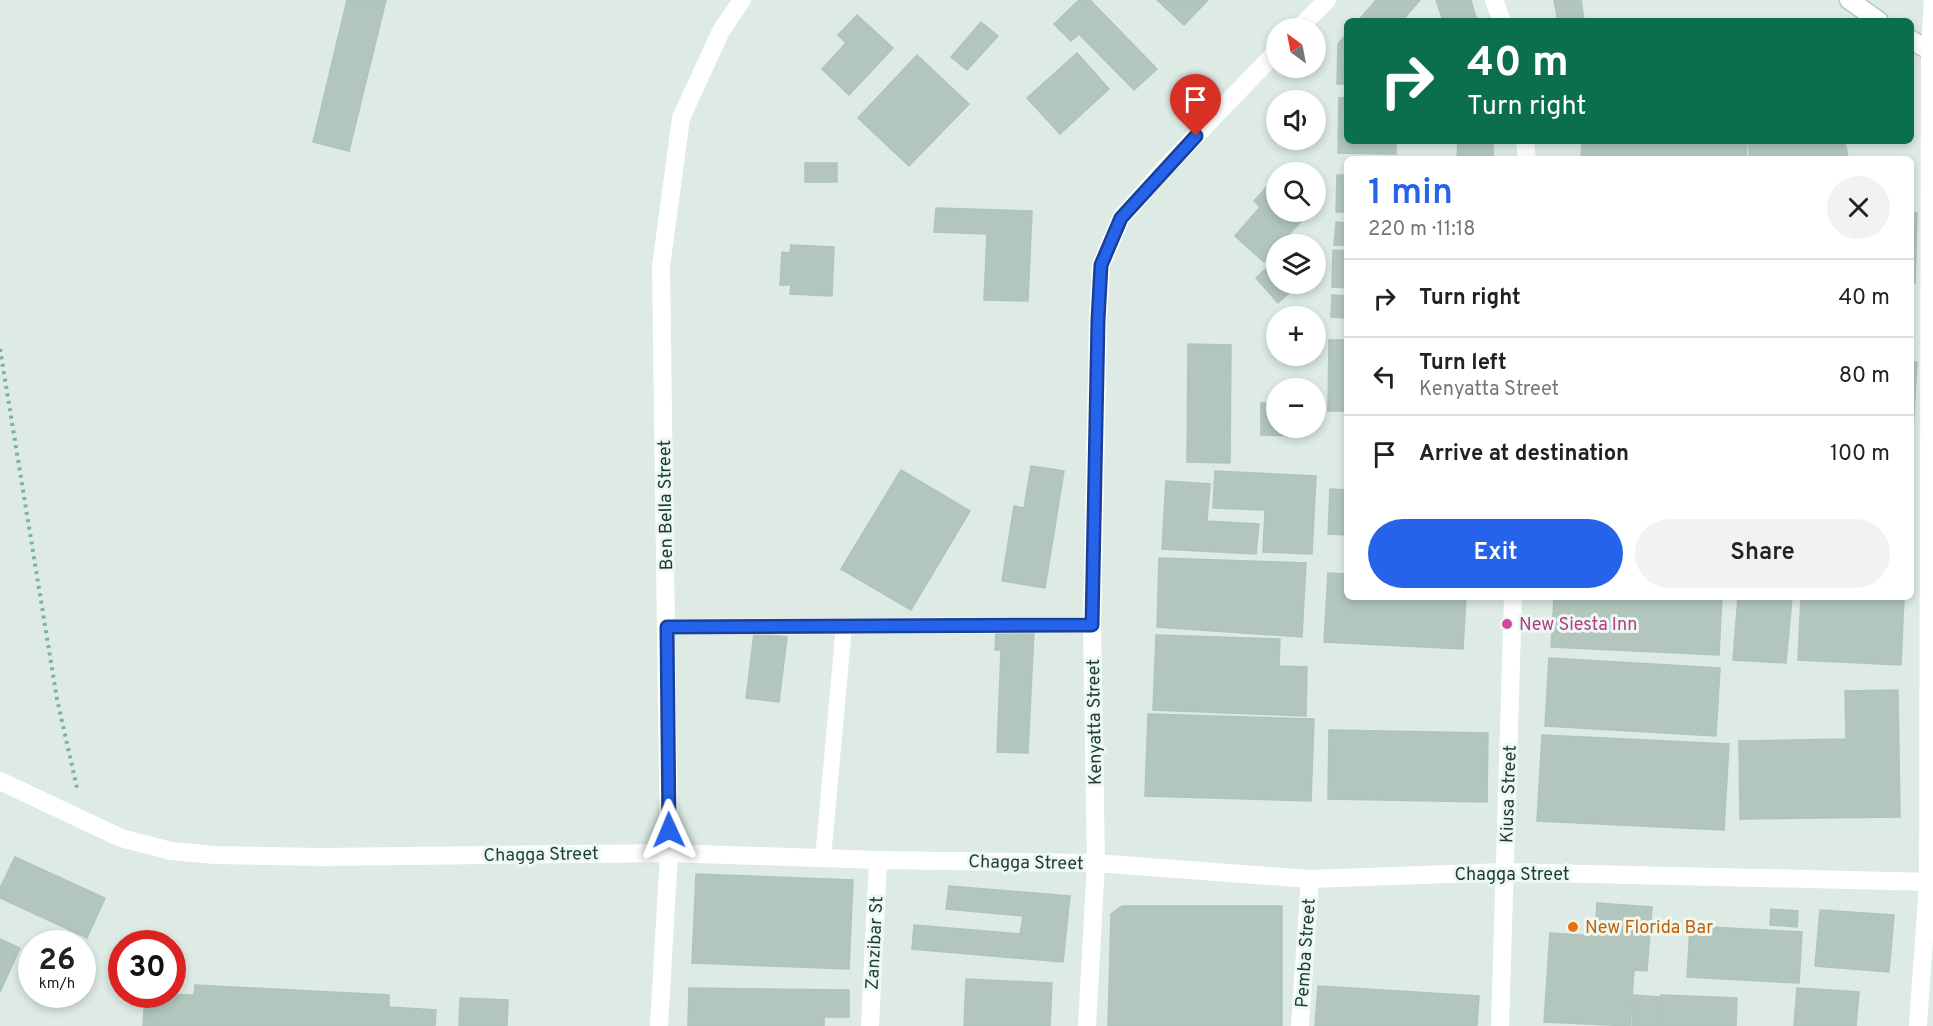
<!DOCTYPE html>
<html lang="en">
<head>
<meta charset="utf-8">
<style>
  body { margin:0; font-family:Overpass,sans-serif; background:#f2f2f2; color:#222; height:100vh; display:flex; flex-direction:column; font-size:22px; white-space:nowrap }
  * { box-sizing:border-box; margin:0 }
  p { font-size:20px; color:#767676 }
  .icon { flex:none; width:33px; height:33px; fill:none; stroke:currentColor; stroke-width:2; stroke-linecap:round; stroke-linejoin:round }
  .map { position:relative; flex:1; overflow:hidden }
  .sheet { position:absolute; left:1344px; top:156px; width:570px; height:444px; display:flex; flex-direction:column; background:#fff; border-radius:9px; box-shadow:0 3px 9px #0003 }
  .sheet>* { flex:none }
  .top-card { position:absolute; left:1344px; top:18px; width:570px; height:126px; border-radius:9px; box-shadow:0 3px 9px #0003; background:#0b6e4f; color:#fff; overflow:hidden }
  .needle { width:39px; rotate:328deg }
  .tools { position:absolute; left:1266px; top:18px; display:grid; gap:12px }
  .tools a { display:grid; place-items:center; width:60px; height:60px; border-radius:50%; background:#fff; box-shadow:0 3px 9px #0003; font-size:30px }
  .speed { position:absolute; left:18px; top:930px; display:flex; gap:12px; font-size:30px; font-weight:700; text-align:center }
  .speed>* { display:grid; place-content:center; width:78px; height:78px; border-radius:50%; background:#fff; box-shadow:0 3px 9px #0003; line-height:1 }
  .speed small { font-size:15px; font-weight:400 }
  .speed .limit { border:9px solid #d22; background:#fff; color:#111 }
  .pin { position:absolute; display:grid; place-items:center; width:51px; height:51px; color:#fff; margin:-62px -26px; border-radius:50% 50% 50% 0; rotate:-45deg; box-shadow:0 0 6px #0007 }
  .pin .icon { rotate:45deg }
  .me { position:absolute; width:66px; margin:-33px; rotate:359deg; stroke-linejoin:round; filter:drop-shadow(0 0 4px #0008) }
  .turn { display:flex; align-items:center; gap:21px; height:126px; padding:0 24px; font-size:27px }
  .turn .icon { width:78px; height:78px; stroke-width:2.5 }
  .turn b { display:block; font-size:42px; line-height:51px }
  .round { display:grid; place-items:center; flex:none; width:63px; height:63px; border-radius:32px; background:#f2f2f2 }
  .head { display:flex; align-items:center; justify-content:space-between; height:102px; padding:0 24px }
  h1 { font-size:36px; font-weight:600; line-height:45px; color:#2563eb }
  .button { display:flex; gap:12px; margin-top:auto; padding:12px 24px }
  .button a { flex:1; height:69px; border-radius:36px; background:#2563eb; color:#fff; font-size:24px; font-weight:600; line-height:69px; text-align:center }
  .button a+a { background:#f2f2f2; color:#222 }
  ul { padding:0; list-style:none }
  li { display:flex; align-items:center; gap:18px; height:78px; padding:0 24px; border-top:2px solid #e0e0e0 }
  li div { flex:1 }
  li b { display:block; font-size:22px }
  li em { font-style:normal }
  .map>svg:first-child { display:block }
  .building { fill:#b2c6bd; stroke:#afc5bb; stroke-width:1.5 }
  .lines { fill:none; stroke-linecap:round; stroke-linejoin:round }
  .secondary-casing { stroke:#afccc0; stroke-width:21 }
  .path { stroke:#7ab39f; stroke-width:4; stroke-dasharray:3 4.5; stroke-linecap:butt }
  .service { stroke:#fff; stroke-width:16 }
  .minor { stroke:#fff; stroke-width:18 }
  .secondary { stroke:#fff; stroke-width:18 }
  .route-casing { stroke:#184099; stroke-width:15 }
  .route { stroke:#2563eb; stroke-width:10 }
  .hotel-dot { fill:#d1479c; stroke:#eef8f2; stroke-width:2 }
  .food-dot { fill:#e8710a; stroke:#eef8f2; stroke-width:2 }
  .labels { text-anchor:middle; stroke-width:6; stroke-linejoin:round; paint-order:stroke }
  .street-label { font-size:18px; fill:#1d3c33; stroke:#eef8f2 }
  .hotel-label { font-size:18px; fill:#b23c85; stroke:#eef8f2; text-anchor:start }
  .food-label { font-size:18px; fill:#c56008; stroke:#eef8f2; text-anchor:start }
</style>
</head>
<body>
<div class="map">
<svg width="1933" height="1026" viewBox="0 0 1933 1026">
  <rect width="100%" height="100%" fill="#ddebe4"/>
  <g class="building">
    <path d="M347,0H386L349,151L313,142Z"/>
    <path d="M1079,0H1090L1157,69L1134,90L1079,34L1071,41L1054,24Z"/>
    <path d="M1157,0H1208L1184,25Z"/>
    <path d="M1376,0H1420L1402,21H1358Z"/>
    <path d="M1436,0H1471L1477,21H1443Z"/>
    <path d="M1554,0H1581L1584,21H1558Z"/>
    <path d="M857,15L893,48L849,95L822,69L846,43L838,35Z"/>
    <path d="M981,22L998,36L967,70L951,57Z"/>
    <path d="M1347,33V84H1337L1338,44Z"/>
    <path d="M1077,53L1109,89L1060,134L1027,98Z"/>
    <path d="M917,55L969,104L909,166L858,118Z"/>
    <path d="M1347,97V141H1396V154L1338,153L1339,98Z"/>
    <path d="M1458,141H1493V159L1457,158Z"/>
    <path d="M1582,141L1683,143V141H1747L1746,159H1581Z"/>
    <path d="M1749,141H1838L1846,146L1848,159H1749Z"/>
    <rect x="805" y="163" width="32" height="19"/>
    <path d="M1337,175H1347V212H1336Z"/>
    <path d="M1272,181L1276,185V212H1306L1308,214L1280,244H1276V249L1264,262L1235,236L1260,207L1254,201Z"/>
    <path d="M936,208L1032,211L1028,301L984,300L987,234L934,232Z"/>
    <path d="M1911,213H1917L1915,283H1911Z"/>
    <path d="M1336,222L1347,223V245H1334Z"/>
    <path d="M791,245L834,247L832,296L790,294L791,285H780L782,252L790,253Z"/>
    <path d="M1333,250L1347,251V288L1332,287Z"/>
    <path d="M1276,259V284H1299L1278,303L1256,278Z"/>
    <path d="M1332,295L1347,296V318L1331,317Z"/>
    <path d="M1329,340H1347V411H1328Z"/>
    <path d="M1188,344L1231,345L1230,463L1187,462Z"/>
    <path d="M1911,362H1917L1913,429H1911Z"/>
    <path d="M1261,403H1276V428H1305L1304,436L1261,435Z"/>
    <path d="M1031,466L1064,471L1045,588L1002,581L1014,506L1024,508Z"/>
    <path d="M901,470L970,511L911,610L841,569Z"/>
    <path d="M1215,471L1316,476L1312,554L1263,552L1265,510L1213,508Z"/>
    <path d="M1166,481L1210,484L1207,521L1259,524L1256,554L1162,549Z"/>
    <path d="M1330,489L1347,490V535L1328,534Z"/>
    <path d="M1159,558L1306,563L1302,637L1157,627Z"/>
    <path d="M1328,573L1347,574V597H1466L1463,649L1324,642Z"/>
    <path d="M1554,597H1722L1719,655L1551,647Z"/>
    <path d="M1738,597H1792L1786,663L1733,660Z"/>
    <path d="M1801,597H1904L1901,665L1798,660Z"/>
    <path d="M996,629L1034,630L1028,753L997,752L1001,650H995Z"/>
    <path d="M754,633L787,637L779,702L746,698Z"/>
    <path d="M1156,635L1280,639L1279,666L1307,667L1306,716L1153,710Z"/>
    <path d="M1549,658L1720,668L1716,736L1545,726Z"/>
    <path d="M1898,690L1900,817L1740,819L1739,741L1846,739L1845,691Z"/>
    <path d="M1148,714L1314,719L1311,801L1145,796Z"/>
    <path d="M1329,730L1488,733L1487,802L1328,799Z"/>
    <path d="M1542,735L1729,744L1724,830L1537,821Z"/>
    <path d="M15,857L105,898L87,938L0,898V888Z"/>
    <path d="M696,874L853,880L849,969L692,963Z"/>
    <path d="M949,886L1070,896L1063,962L912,949L914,925L1020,934L1023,916L946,909Z"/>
    <path d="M1597,903L1652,907L1647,971L1634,970L1630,1026L1544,1022L1550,933L1595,936Z"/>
    <path d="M1122,906H1282V1026H1108L1111,914Z"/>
    <path d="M1771,909L1798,911L1797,927L1770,925Z"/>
    <path d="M1820,910L1894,915L1889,972L1815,966Z"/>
    <path d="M1690,926L1802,932L1799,983L1687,977Z"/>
    <path d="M0,939L20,948L0,992Z"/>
    <path d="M966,979L1052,983L1050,1026H964Z"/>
    <path d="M195,985L389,995V1007L436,1010L435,1026H143L145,994L194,995Z"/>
    <path d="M1318,986L1479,996L1477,1026H1315Z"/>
    <path d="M689,988L849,990V1017H824V1026H688Z"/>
    <path d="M1797,988L1859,992L1856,1026H1794Z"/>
    <path d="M1633,995L1660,997L1658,1026H1632Z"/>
    <path d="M1661,995L1737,998L1736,1026H1659Z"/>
    <path d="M460,998L508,1000L507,1026H459Z"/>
  </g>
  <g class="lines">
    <g class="secondary-casing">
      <g id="secondary">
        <path d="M1849,0L1879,21"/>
        <path d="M1911,40L1933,52"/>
      </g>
    </g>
    <path class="path" d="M0,349L57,699L77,788"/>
    <g class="service">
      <path d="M667,627L1092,625"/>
      <path d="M823,858L844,626"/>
    </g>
    <g class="minor">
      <path d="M1494,0L1502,21"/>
      <path d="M1299,28L1327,0"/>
      <path d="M1525,141L1527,159"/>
      <path d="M0,781L121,838L171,851L215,855L321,857L669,853L878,860L1096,863L1310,879L1506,872L1933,882"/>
      <path d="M659,1026L669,853L661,267L681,118L721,31L742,0"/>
      <path d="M870,1026L878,860"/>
      <path d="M1087,1026L1096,863L1092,625L1098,320L1101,265L1121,218L1164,169L1276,52"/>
      <path d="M1300,1026L1310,879"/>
      <path d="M1500,1026L1513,597"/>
      <path d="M1918,1026L1928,882L1930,51L1933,0"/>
    </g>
    <use href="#secondary" class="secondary"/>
  </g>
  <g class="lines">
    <g class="route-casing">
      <path id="route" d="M669,830L667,627L1092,625L1098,320L1101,265L1121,218L1196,136"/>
    </g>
    <use href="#route" class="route"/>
  </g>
  <circle class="hotel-dot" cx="1507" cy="624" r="6"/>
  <circle class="food-dot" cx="1573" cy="927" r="6"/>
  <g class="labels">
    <g class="street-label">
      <text transform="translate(665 505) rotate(-91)" y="6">Ben Bella Street</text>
      <text transform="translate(1094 722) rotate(-91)" y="6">Kenyatta Street</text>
      <text transform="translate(1508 794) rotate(-88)" y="6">Kiusa Street</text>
      <text transform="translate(541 854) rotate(-1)" y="6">Chagga Street</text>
      <text transform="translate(1026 862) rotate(1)" y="6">Chagga Street</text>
      <text x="1512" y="880">Chagga Street</text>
      <text transform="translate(874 943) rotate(-87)" y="6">Zanzibar St</text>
      <text transform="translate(1305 953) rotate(-86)" y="6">Pemba Street</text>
    </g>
    <g class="hotel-label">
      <text x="1519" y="630">New Siesta Inn</text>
    </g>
    <g class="food-label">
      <text x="1585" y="933">New Florida Bar</text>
    </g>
  </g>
</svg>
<div class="tools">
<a><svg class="needle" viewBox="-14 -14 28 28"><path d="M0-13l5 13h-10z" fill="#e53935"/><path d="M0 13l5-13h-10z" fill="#767676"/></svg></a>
<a><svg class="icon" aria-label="sound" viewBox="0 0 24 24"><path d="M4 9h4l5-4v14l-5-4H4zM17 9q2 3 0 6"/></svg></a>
<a><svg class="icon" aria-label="search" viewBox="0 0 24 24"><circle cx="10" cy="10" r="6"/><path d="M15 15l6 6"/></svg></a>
<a><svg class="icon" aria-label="layers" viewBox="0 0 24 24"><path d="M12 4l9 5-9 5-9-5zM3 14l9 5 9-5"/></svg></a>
<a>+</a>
<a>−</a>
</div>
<div class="speed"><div>26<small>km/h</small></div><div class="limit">30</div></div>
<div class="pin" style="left:1196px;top:136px;background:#d93025"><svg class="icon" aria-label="arrive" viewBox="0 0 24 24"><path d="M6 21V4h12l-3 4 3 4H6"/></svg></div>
<svg class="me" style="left:669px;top:830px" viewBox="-20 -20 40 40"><path d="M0-17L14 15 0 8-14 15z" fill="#2563eb" stroke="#fff" stroke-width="4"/></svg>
<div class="top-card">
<div class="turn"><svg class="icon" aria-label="right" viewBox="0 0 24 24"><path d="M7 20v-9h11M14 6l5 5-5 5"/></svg><div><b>40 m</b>Turn right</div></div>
</div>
<section class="sheet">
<div class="head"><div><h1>1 min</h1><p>220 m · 11:18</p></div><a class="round"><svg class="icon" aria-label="close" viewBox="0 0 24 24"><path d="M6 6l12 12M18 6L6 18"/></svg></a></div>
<ul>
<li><svg class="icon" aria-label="right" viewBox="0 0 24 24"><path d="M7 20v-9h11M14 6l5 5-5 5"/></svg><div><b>Turn right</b></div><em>40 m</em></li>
<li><svg class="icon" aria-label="left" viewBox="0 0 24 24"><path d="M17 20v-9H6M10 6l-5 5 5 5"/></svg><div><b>Turn left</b><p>Kenyatta Street</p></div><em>80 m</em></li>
<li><svg class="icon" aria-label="arrive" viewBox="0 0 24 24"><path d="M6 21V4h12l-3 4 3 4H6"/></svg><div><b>Arrive at destination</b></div><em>100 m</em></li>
</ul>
<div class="button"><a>Exit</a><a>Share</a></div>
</section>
</div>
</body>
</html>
